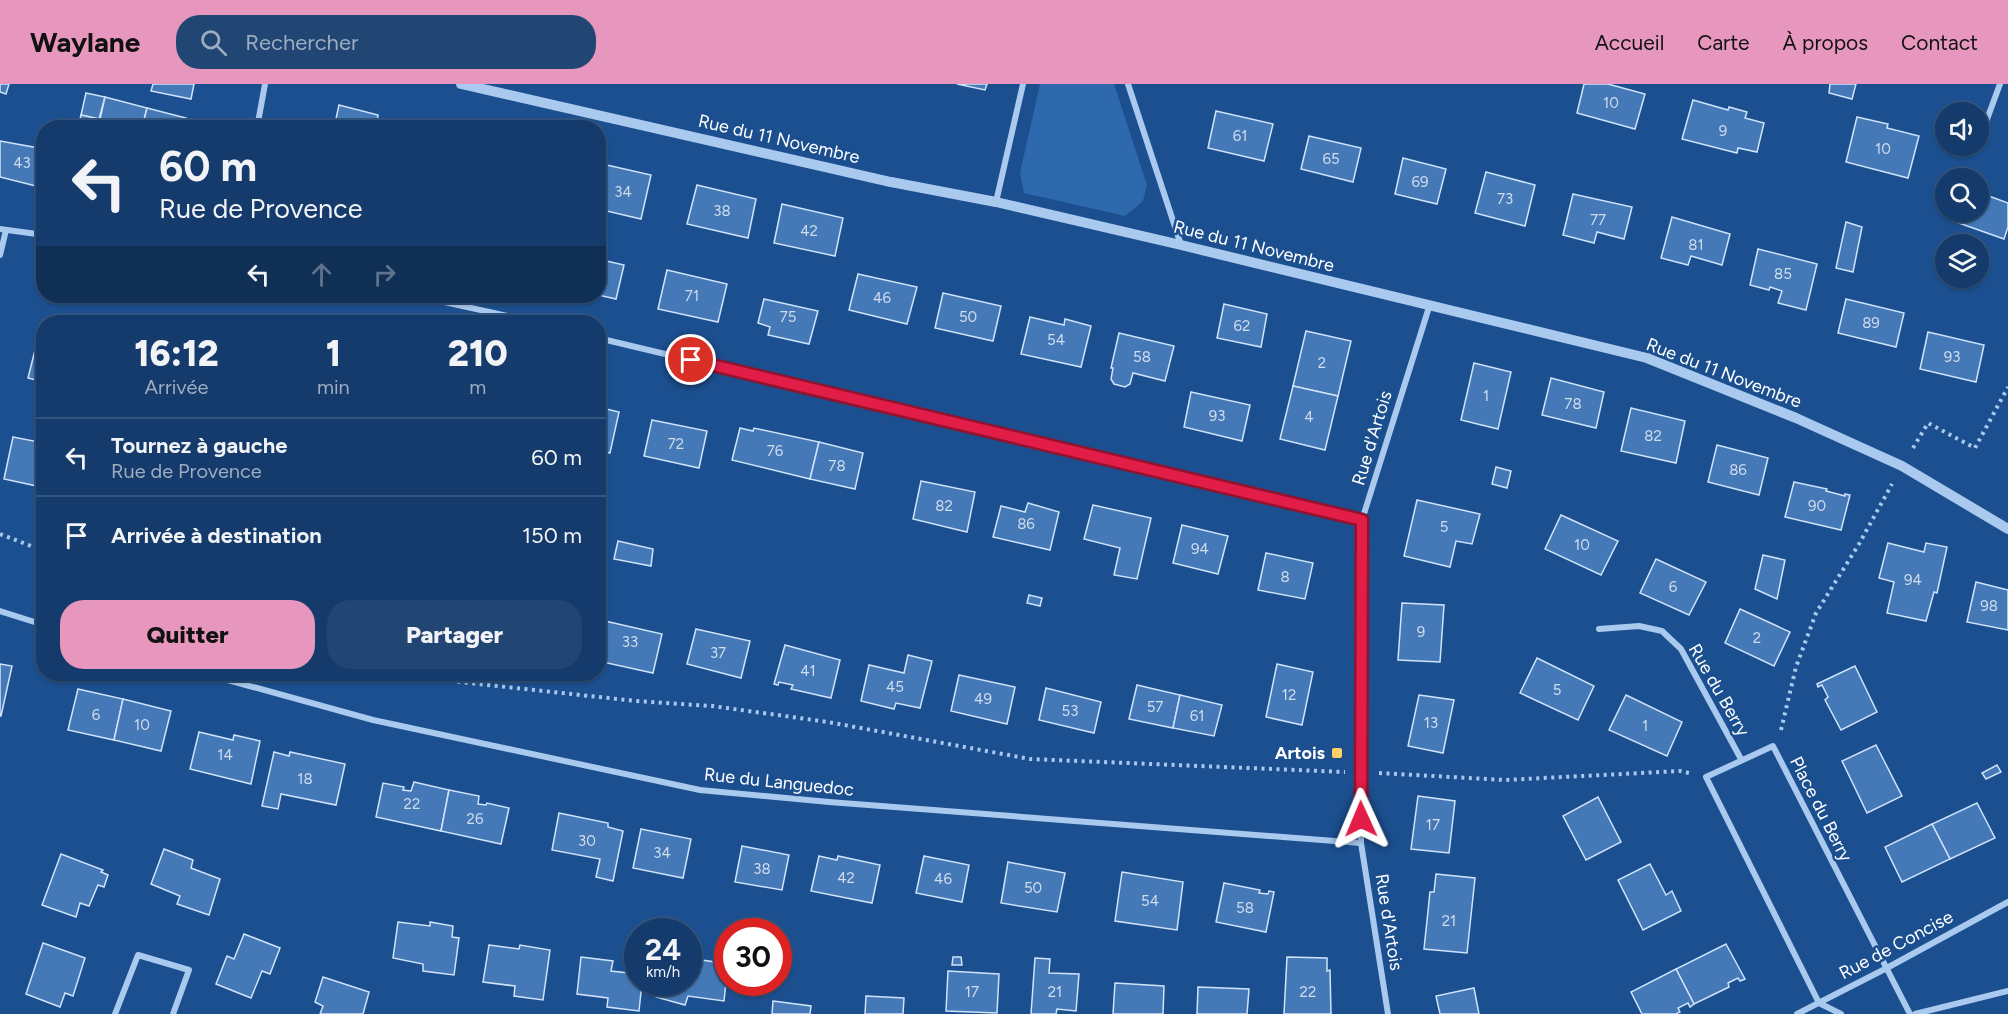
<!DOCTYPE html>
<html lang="fr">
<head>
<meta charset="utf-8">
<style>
  body { margin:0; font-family:Figtree,sans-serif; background:#214673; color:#f1f3f6; height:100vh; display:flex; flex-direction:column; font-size:22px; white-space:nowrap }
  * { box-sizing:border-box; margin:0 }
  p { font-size:20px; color:#9dadc1 }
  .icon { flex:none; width:33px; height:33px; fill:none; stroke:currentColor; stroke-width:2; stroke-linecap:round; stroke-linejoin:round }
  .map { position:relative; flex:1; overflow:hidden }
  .side { position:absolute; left:36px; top:231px; width:570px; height:366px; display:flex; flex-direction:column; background:#143b6b; border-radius:24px; box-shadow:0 2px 4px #0004,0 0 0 2px #33557e }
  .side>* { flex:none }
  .top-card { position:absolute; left:36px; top:36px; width:570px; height:183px; border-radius:24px; box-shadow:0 2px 4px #0004,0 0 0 2px #33557e; background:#143b6b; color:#f1f3f6; overflow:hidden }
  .controls { position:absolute; left:1935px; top:18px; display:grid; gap:12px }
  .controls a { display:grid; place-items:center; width:54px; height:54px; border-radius:50%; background:#143b6b; box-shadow:0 2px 4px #0004,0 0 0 2px #33557e; font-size:30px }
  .speed { position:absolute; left:624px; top:834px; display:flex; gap:12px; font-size:30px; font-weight:700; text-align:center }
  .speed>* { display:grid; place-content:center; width:78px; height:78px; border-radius:50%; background:#143b6b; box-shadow:0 2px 4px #0004,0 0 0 2px #33557e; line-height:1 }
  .speed small { font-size:15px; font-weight:400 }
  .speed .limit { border:9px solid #d22; background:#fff; color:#111 }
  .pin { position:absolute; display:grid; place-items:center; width:51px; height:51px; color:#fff; margin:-26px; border:3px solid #fff; border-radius:50%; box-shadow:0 2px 6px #0007 }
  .me { position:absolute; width:66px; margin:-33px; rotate:359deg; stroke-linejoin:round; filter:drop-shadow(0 0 4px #0008) }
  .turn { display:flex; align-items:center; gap:21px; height:126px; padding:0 24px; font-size:27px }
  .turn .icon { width:78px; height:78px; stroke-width:2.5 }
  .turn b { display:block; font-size:42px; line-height:51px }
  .lanes { display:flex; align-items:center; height:57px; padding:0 24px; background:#0003; justify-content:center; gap:30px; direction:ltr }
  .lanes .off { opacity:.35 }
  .eta { display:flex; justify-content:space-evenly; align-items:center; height:102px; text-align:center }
  .eta b { font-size:36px; font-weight:800; line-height:42px }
  .action { display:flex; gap:12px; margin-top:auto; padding:12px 24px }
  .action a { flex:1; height:69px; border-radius:24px; background:#e797bd; color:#111; font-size:24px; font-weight:800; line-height:69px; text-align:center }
  .action a+a { background:#214673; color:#f1f3f6 }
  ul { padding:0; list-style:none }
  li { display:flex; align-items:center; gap:18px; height:78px; padding:0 24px; border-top:2px solid #33557e }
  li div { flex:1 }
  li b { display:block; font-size:22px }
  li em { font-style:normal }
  header { display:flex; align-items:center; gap:36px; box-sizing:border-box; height:84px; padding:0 30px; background:#e797bd; color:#111 }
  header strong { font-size:28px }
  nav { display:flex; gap:33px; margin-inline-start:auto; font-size:21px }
  .search { width:420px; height:54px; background:#214673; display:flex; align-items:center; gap:15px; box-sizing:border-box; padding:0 21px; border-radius:24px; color:#9dadc1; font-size:22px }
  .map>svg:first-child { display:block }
  .green { fill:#2e69ad }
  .building { fill:#4478b7; stroke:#cfe3fa; stroke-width:1.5 }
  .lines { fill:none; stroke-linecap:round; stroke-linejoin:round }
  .path { stroke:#a9c9ee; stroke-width:4; stroke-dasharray:3 4.5; stroke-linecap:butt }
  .minor { stroke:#a9c9ee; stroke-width:6 }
  .tertiary { stroke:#a9c9ee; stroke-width:10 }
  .route-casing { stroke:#92132f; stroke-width:15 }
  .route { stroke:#e11d48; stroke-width:10 }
  .poi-dot { fill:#ffd166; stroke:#1b4f8f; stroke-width:2 }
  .labels { text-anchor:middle; stroke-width:5; stroke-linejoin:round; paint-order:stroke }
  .number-label { font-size:15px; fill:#d0dded }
  .street-label { font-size:18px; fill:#fff; stroke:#1b4f8f }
  .poi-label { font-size:18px; font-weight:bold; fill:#fff; stroke:#1b4f8f; text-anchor:end }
</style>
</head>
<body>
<header>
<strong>Waylane</strong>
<div class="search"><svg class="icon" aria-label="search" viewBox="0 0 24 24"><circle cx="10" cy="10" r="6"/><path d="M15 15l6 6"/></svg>Rechercher</div>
<nav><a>Accueil</a><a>Carte</a><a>À propos</a><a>Contact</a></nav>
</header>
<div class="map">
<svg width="2008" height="930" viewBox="0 0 2008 930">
  <rect width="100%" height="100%" fill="#1b4f8f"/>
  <path class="green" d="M1040,0H1114L1147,101L1143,117L1125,132L1024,109L1020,89Z"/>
  <g class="building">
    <path d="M0,0H9L6,10L0,8Z"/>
    <path d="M153,0H194L191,15L151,7Z"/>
    <path d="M957,0H987L985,6Z"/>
    <path d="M1584,0H1608L1645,10L1635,45L1577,29Z"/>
    <path d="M1830,0H1856L1852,15L1829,9Z"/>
    <path d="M86,9L105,13L99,35L81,31Z"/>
    <path d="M105,13L147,24L142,44H98Z"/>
    <path d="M1693,16L1728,26L1729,23L1747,28L1745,34L1764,39L1757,68L1738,64L1737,69L1682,55Z"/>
    <path d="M339,21L378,31L376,44H334Z"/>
    <path d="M147,24L186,34L184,44H142Z"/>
    <path d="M1216,27L1273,40L1264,77L1208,64Z"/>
    <path d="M81,31L99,35L98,44H78Z"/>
    <path d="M1857,33L1888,40L1887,44L1919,52L1908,94L1846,78Z"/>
    <path d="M1309,52L1361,64L1353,98L1301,85Z"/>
    <path d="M0,57L44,65V104L0,93Z"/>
    <path d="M1403,74L1446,85L1437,120L1395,110Z"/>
    <path d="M598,79L651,91L641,135L598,125Z"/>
    <path d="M1486,88L1535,101L1525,142L1475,129Z"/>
    <path d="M697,101L756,115L748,154L687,140Z"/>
    <path d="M1978,108L2008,119V143L2004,155L1956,138L1959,128H1978Z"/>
    <path d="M1573,110L1632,123L1624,155L1597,148L1594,159L1563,151Z"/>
    <path d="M782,120L843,134L835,172L774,159Z"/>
    <path d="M1672,133L1730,150L1722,181L1691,172L1688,181L1661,174Z"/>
    <path d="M1846,138L1862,143L1853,188L1836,184Z"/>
    <path d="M1758,165L1817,180L1806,226L1778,219L1782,207L1770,203L1769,206L1750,201Z"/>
    <path d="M598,175L624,181L616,215L598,211Z"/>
    <path d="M667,186L727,200L718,238L658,225Z"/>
    <path d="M858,190L917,203L907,240L849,226Z"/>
    <path d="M943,209L1001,222L993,257L935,244Z"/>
    <path d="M764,215L818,227L809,260L768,251L770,243L758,239Z"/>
    <path d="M1846,215L1904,229L1896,263L1838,249Z"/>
    <path d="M1224,220L1267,230L1261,263L1217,254Z"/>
    <path d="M1030,233L1064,241L1065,235L1091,242L1081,283L1021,270Z"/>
    <path d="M40,246H44V298L28,294Z"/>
    <path d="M1306,247L1351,257L1338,312L1293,302Z"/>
    <path d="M1928,248L1984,261L1976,298L1920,285Z"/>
    <path d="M1119,249L1174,262L1165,297L1133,289L1130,300L1125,303L1114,300L1111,295L1113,284H1111Z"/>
    <path d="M1474,279L1511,288L1498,345L1461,336Z"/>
    <path d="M1551,294L1604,308L1596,344L1542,331Z"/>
    <path d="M1293,302L1338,312L1325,366L1280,355Z"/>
    <path d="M1191,308L1250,321L1242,357L1184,343Z"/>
    <path d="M598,323L619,328L610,369L598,367Z"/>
    <path d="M1631,324L1685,337L1676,379L1621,367Z"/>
    <path d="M652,336L707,347L699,384L644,372Z"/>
    <path d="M740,344L753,347L754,344L819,358L810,395L732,376Z"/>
    <path d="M13,353L44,359V374L37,402L4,395Z"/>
    <path d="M819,358L863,369L855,405L810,395Z"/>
    <path d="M1717,361L1768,374L1759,411L1708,398Z"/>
    <path d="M1496,383L1511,387L1507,404L1492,400Z"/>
    <path d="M921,397L975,408L967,448L913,435Z"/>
    <path d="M1794,398L1827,405L1826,407L1845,412V410L1850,411L1841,446L1785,433Z"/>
    <path d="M1417,416L1480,430L1472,460L1456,457L1450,483L1404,472Z"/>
    <path d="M1028,419L1059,428L1050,466L993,453L1001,422L1025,428Z"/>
    <path d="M1093,421L1151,434L1137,495L1114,491L1120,464L1084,455Z"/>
    <path d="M1561,431L1618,457L1601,491L1545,465Z"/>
    <path d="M1182,441L1228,452L1218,490L1173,479Z"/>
    <path d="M598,447L607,448L598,488Z"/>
    <path d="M618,457L653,465L651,482L614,475Z"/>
    <path d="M1888,459L1924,468L1926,459L1947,463L1937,509L1934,508L1926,537L1887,529L1894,498L1879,494Z"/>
    <path d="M1266,469L1313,479L1305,515L1258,506Z"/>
    <path d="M1763,471L1785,476L1777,515L1755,505Z"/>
    <path d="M1656,475L1706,498L1689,531L1640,509Z"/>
    <path d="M1976,498L2008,506V546L1967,538Z"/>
    <path d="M1029,511L1042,514L1040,522L1027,519Z"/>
    <path d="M1402,519L1444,521L1440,578L1398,576Z"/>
    <path d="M1740,525L1790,548L1774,582L1725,559Z"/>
    <path d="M605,537L662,550L653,589L598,577V565Z"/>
    <path d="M696,545L750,557L741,594L687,580Z"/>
    <path d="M785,561L840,576L831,614L791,605L793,601L779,598L778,601L774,600Z"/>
    <path d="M908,571L932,577L920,624L896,619L894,625L861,617L869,581L904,589Z"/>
    <path d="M1537,574L1594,602L1578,636L1520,609Z"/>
    <path d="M0,580L12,582L1,632H0Z"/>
    <path d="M1277,580L1313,588L1302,641L1266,633Z"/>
    <path d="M1855,582L1877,628L1841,646L1825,616L1828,613L1822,601L1818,603L1817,600Z"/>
    <path d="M959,591L1015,603L1007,640L951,627Z"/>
    <path d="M1137,601L1180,611L1173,644L1129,635Z"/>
    <path d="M1046,604L1101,618L1094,649L1039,636Z"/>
    <path d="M78,605L123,615L114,656L68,646Z"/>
    <path d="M1180,611L1222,621L1214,652L1173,644Z"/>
    <path d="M1419,611L1454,616L1443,669L1408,662Z"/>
    <path d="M1626,611L1682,638L1667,672L1609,646Z"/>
    <path d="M123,615L171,627L161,667L114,656Z"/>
    <path d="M199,648L233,656L234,651L260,657L251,700L190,685Z"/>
    <path d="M1876,661L1902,712L1867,729L1842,677Z"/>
    <path d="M274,668L289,672L290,668L345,680L336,721L281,710L278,725L262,722Z"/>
    <path d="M1997,681L2001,688L1986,695L1982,689Z"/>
    <path d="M414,698L449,706L441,747L376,733L383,699L404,703L403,706L411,707Z"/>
    <path d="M449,706L479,712L478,720L486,721L487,719L509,724L501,760L441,747Z"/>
    <path d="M1418,712L1455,717L1449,769L1411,765Z"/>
    <path d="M1598,713L1621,758L1586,776L1563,732Z"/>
    <path d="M1977,719L1995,754L1950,775L1932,740Z"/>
    <path d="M559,729L608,739V743L623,747L613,797L596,793L600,775L552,766Z"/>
    <path d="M1932,740L1950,775L1902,798L1885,763Z"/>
    <path d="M641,745L691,755L683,794L633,784Z"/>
    <path d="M742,762L789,771L782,806L735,798Z"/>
    <path d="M164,765L193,776L191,784L220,795L209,831L177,820L180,812L151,800Z"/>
    <path d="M61,770L103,786L101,788L108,791L104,803L98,801L89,822L80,819L76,833L42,821Z"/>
    <path d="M819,772L837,776L838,772L880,781L872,819L811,807Z"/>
    <path d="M924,772L969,781L962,818L916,809Z"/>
    <path d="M1008,778L1065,789L1057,828L1001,819Z"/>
    <path d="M1650,780L1666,811L1672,807L1681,827L1643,846L1618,796Z"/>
    <path d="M1122,788L1183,798L1177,846L1115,837Z"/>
    <path d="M1436,790L1475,794L1467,869L1424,865L1430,808H1434Z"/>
    <path d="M1224,799L1260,806L1259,809L1268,810L1269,807L1274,808L1266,848L1216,838Z"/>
    <path d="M398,838L430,842V838L453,842L452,853L459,854L454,891L423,887V880L393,874Z"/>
    <path d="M244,850L280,864L270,890L262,887L251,914L216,900L227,872L234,875Z"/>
    <path d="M43,859L85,874L73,912L65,909L60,923L26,910Z"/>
    <path d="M1726,860L1745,895L1740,897L1738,894L1728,899L1729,903L1694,920L1676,885Z"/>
    <path d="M489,861L519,865L520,861L550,866L543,916L514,912L515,902L483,898Z"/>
    <path d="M581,873L613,877L611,887L638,890V898H642L639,927L607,923L608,914L577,910Z"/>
    <path d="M953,873H961L962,881H952Z"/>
    <path d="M1287,873L1327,874V887L1330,886L1331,930H1284Z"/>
    <path d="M1035,874L1050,875L1049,889L1079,890L1076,927L1057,925L1056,930H1031Z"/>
    <path d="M702,876L728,880L724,917L688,912L685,921L656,913L658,898H688V883L701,885Z"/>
    <path d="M1676,885L1694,920L1690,923L1688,919L1678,924L1680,928L1676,930H1642L1631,908Z"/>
    <path d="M948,887L999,890L997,929L946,927Z"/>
    <path d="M323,893L369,908L363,930H320L323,922L315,918Z"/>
    <path d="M1115,899L1164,902L1163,930H1113Z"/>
    <path d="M1198,903L1249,905L1247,930H1197Z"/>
    <path d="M1474,904L1479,930H1440L1436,912Z"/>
    <path d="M866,912L904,914L903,930H865Z"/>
    <path d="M773,917L811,922L810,930H772Z"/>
  </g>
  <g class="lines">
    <g class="path">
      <path d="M1913,364L1928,339L1975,364L2008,303"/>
      <path d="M0,450L44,467"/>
      <path d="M413,590L460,598L636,617L712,622L828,638L1030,675L1345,688"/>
      <path d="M1781,646L1796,583L1816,529L1859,460L1892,400"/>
      <path d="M1379,689L1505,696L1680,687L1689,689"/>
    </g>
    <g class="minor">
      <path d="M1128,0L1181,161"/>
      <path d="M1986,38L2000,0"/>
      <path d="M257,44L265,0"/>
      <path d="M996,118L1023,0"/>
      <path d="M0,145L44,151"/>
      <path d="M0,171L6,146"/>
      <path d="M417,212L535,238"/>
      <path d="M598,254L1362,436"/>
      <path d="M0,527L44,541"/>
      <path d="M1599,545L1639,542L1662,547L1681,565L1741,675"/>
      <path d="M206,590L373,636L700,706L829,718L1361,759"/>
      <path d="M115,930L138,871L189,886L173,930"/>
      <path d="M1388,930L1361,759L1362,436L1430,220"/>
      <path d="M1797,930L1885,885L2008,818"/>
      <path d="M1841,930L1819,919L1706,693L1773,662L1910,930"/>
      <path d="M1915,930L2008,907"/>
    </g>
    <path class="tertiary" d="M461,0L891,98L996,118L1181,161L1647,274L1796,334L1902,382L2008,445"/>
  </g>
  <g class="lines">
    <g class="route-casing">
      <path id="route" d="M691,276L1362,436L1361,735"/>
    </g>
    <use href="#route" class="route"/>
  </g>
  <rect class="poi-dot" x="1331" y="663" width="12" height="12" rx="3"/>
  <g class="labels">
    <g class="number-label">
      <text x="1611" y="24">10</text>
      <text x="1723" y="52">9</text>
      <text x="1240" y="57">61</text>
      <text x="1883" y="70">10</text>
      <text x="1331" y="80">65</text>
      <text x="22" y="84">43</text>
      <text x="1420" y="103">69</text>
      <text x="623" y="113">34</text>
      <text x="1505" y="120">73</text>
      <text x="722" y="132">38</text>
      <text x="1598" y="141">77</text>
      <text x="809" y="152">42</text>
      <text x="1696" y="166">81</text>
      <text x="1783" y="195">85</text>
      <text x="692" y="217">71</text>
      <text x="882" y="219">46</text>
      <text x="788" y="238">75</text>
      <text x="968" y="238">50</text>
      <text x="1871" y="244">89</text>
      <text x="1242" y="247">62</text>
      <text x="1056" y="261">54</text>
      <text x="1142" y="278">58</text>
      <text x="1952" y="278">93</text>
      <text x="1322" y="284">2</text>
      <text x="1486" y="317">1</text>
      <text x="1573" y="325">78</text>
      <text x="1217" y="337">93</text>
      <text x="1309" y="338">4</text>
      <text x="1653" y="357">82</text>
      <text x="676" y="365">72</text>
      <text x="775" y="372">76</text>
      <text x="837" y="387">78</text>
      <text x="1738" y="391">86</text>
      <text x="944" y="427">82</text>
      <text x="1817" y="427">90</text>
      <text x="1026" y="445">86</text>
      <text x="1444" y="448">5</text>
      <text x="1582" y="466">10</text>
      <text x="1200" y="470">94</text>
      <text x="1285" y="498">8</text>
      <text x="1913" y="501">94</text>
      <text x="1673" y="508">6</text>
      <text x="1989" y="527">98</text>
      <text x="1421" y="553">9</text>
      <text x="1757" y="559">2</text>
      <text x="630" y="563">33</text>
      <text x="718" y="574">37</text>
      <text x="808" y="592">41</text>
      <text x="895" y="608">45</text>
      <text x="1557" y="611">5</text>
      <text x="1289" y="616">12</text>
      <text x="983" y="620">49</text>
      <text x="1155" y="628">57</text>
      <text x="1070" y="632">53</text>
      <text x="96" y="636">6</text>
      <text x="1197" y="637">61</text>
      <text x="1431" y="644">13</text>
      <text x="142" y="646">10</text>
      <text x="1645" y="647">1</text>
      <text x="225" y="676">14</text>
      <text x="305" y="700">18</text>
      <text x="412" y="725">22</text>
      <text x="475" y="740">26</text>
      <text x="1433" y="746">17</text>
      <text x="587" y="762">30</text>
      <text x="662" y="774">34</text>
      <text x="762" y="790">38</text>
      <text x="846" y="799">42</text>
      <text x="943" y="800">46</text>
      <text x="1033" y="809">50</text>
      <text x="1150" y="822">54</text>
      <text x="1245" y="829">58</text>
      <text x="1449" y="842">21</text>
      <text x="972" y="913">17</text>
      <text x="1055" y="913">21</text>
      <text x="1308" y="913">22</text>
    </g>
    <g class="street-label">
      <text transform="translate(779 55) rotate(13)" y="6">Rue du 11 Novembre</text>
      <text transform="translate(1254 162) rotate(14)" y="6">Rue du 11 Novembre</text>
      <text transform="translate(1724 289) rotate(21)" y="6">Rue du 11 Novembre</text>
      <text transform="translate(1372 354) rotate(-73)" y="6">Rue d'Artois</text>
      <text transform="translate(1719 606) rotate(60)" y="6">Rue du Berry</text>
      <text transform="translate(779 698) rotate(6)" y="6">Rue du Languedoc</text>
      <text transform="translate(1821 725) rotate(63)" y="6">Place du Berry</text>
      <text transform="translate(1389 838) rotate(81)" y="6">Rue d'Artois</text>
      <text transform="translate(1896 861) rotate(-28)" y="6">Rue de Concise</text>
    </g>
    <g class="poi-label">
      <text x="1325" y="675">Artois</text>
    </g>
  </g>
</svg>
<div class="controls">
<a><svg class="icon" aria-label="sound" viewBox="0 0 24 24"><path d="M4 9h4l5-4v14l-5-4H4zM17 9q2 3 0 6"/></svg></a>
<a><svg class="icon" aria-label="search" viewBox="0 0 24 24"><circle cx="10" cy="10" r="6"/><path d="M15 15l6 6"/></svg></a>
<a><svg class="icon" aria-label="layers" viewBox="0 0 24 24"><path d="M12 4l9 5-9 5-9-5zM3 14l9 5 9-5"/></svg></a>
</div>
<div class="speed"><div>24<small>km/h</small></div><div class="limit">30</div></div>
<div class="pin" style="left:691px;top:276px;background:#d93025"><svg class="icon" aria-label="arrive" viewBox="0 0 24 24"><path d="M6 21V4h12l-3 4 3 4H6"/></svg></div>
<svg class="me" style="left:1361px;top:735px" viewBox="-20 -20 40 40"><path d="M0-17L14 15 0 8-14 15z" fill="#e11d48" stroke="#fff" stroke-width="4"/></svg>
<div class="top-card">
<div class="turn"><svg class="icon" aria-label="left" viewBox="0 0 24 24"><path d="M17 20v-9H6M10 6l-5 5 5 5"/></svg><div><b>60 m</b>Rue de Provence</div></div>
<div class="lanes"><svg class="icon" aria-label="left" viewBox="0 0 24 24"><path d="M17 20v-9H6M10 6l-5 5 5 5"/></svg><svg class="icon off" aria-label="ahead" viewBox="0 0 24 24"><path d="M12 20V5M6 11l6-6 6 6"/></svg><svg class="icon off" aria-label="right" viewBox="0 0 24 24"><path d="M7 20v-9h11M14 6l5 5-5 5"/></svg></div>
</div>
<section class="side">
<div class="eta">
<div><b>16:12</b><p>Arrivée</p></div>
<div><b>1</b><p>min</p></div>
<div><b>210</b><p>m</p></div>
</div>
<ul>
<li><svg class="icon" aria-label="left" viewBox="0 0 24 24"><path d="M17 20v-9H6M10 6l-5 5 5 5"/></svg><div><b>Tournez à gauche</b><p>Rue de Provence</p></div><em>60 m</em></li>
<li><svg class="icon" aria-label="arrive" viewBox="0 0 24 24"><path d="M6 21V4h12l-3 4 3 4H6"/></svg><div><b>Arrivée à destination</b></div><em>150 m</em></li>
</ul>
<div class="action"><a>Quitter</a><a>Partager</a></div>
</section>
</div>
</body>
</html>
